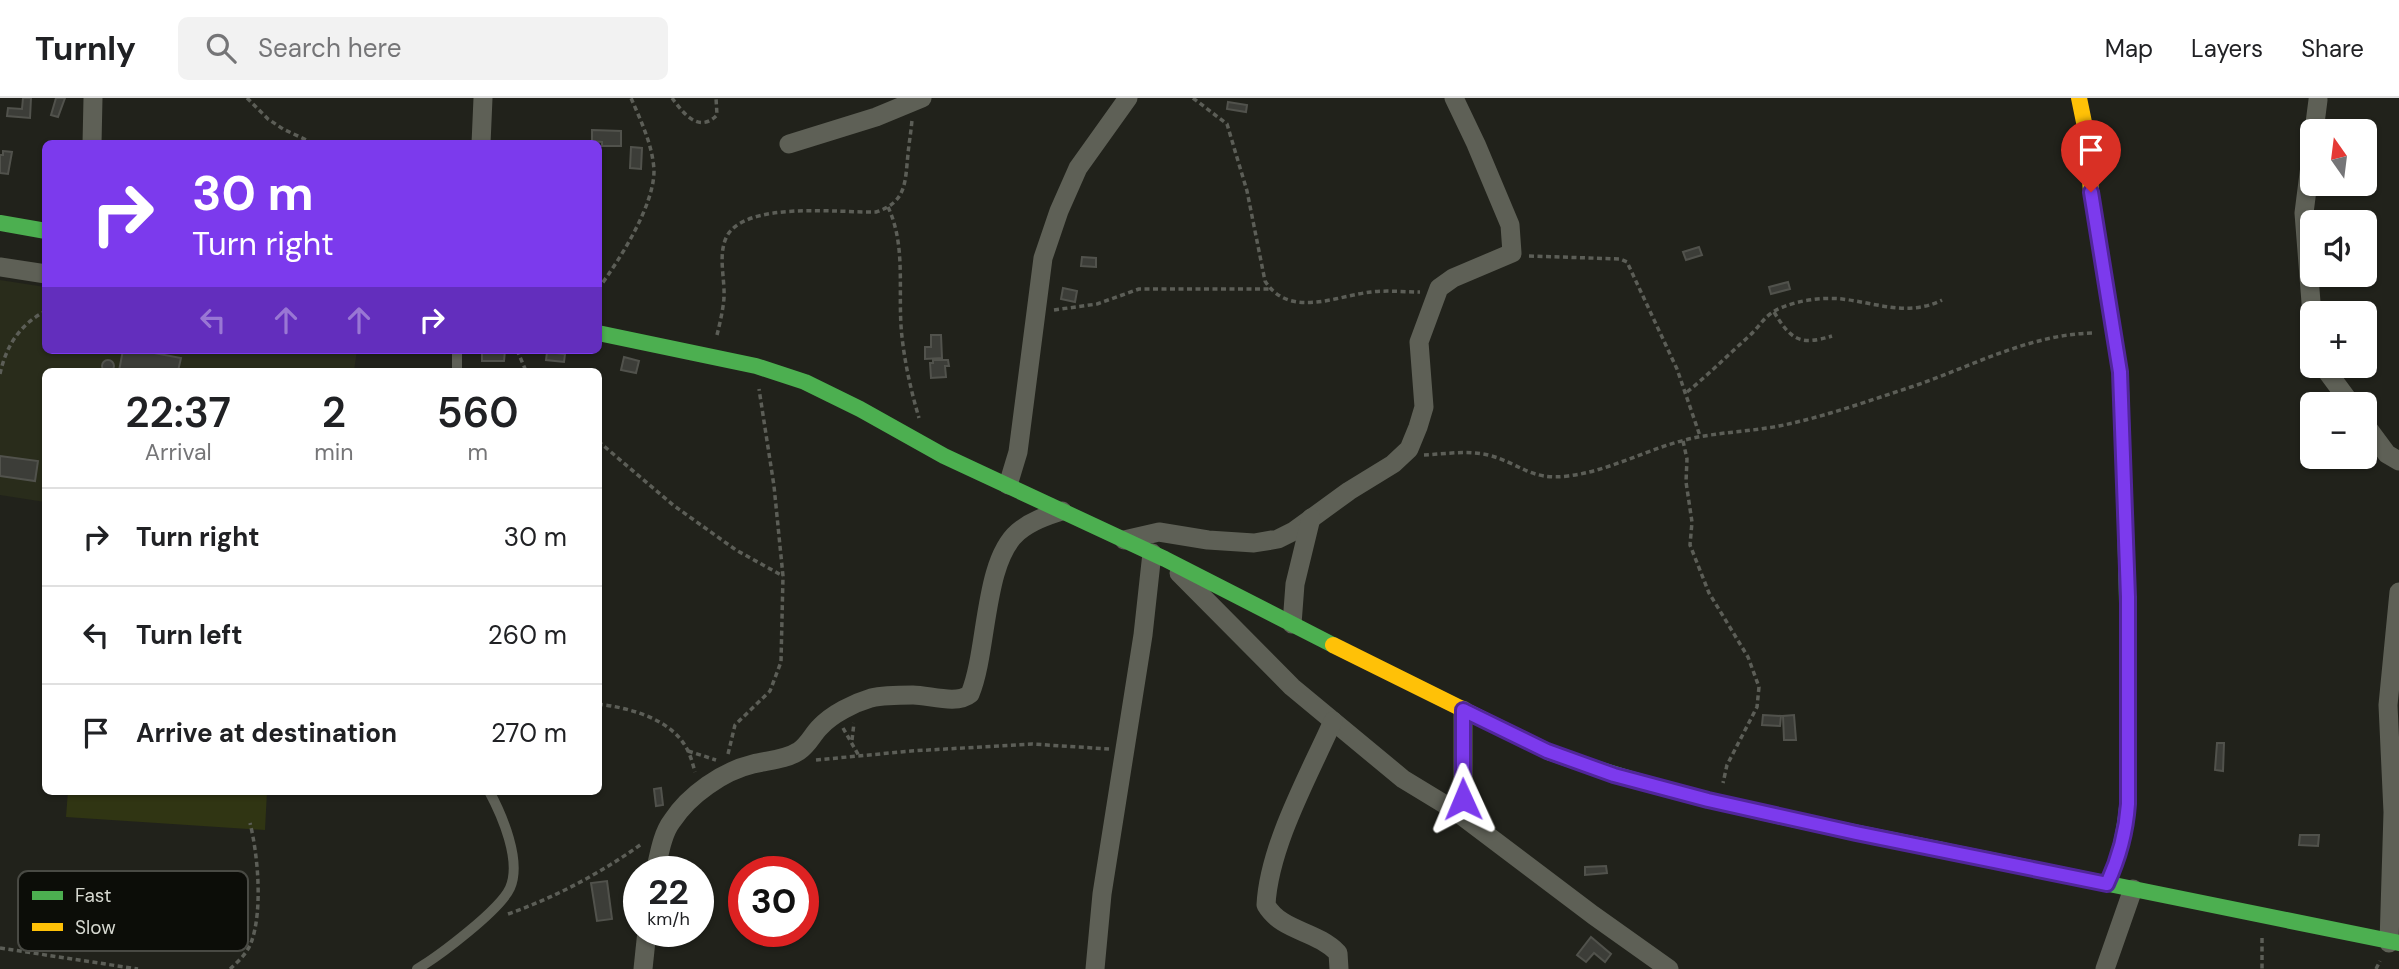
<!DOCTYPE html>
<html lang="en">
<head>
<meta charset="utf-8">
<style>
  body { margin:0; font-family:"DM Sans",sans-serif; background:#f2f2f2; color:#202124; height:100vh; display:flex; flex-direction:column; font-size:26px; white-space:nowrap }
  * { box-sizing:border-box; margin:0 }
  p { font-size:23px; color:#757577 }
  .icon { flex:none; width:38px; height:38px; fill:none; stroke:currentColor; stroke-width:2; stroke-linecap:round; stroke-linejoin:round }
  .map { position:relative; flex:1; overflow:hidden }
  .panel { position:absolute; left:42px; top:270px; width:560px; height:427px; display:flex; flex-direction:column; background:#fff; border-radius:10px; box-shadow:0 2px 5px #0004 }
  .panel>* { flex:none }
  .guide { position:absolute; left:42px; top:42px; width:560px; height:214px; border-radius:10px; box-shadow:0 2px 5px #0004; background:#7c3aed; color:#fff; overflow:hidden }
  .needle { width:46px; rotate:346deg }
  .tools { position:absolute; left:2300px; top:21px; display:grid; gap:14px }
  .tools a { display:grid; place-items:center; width:77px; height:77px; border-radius:10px; background:#fff; box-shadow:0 2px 5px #0004; font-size:35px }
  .speed { position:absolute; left:623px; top:758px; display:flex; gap:14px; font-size:35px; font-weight:700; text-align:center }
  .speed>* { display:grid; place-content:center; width:91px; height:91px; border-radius:50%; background:#fff; box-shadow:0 2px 5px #0004; line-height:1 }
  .speed small { font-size:18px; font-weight:400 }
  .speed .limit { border:10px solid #d22; background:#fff; color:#111 }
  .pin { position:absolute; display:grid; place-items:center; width:60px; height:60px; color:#fff; margin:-72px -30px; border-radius:50% 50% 50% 0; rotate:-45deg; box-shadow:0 0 7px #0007 }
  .pin .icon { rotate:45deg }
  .me { position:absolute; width:77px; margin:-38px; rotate:359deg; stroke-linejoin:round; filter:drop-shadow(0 0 5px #0008) }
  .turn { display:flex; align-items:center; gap:24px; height:147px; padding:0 35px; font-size:32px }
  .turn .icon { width:91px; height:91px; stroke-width:2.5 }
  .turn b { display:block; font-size:49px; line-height:60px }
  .lanes { display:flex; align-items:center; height:66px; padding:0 35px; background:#0003; justify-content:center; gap:35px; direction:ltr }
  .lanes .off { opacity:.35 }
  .eta { display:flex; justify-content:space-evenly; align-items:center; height:119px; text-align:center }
  .eta b { font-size:42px; font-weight:600; line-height:49px }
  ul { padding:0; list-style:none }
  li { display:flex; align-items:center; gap:21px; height:98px; padding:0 35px; border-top:2px solid #e0e0e0 }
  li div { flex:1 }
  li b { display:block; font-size:26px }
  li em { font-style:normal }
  header { display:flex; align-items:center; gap:42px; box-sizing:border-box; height:98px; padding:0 35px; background:#fff; border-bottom:2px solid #e0e0e0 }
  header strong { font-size:33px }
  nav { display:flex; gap:38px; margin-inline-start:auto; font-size:24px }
  .search { width:490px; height:63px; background:#f2f2f2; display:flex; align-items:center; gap:18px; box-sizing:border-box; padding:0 24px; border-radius:10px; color:#757577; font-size:26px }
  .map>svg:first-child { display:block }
  .built { fill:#292c1b }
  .green { fill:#303513 }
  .building { fill:#3c3d38; stroke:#51524c; stroke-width:2 }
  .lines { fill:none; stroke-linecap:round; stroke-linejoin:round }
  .path { stroke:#5c5e57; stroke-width:3.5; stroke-dasharray:5 3.5; stroke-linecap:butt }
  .lane { stroke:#5e6056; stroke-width:10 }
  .street { stroke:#5e6056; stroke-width:19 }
  .fast { stroke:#4caf50; stroke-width:16 }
  .slow { stroke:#ffc107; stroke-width:16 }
  .route-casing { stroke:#51269a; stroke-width:18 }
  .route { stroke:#7c3aed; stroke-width:12 }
  .key { fill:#0c0d08; stroke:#494a44; stroke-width:2 }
  .key-label { font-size:19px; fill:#d6d8d0 }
</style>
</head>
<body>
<header>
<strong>Turnly</strong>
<div class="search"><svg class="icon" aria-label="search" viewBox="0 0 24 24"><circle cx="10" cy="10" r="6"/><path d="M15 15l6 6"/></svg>Search here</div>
<nav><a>Map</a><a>Layers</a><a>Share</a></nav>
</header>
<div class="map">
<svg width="2399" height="871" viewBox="0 0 2399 871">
  <rect width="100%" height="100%" fill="#21221b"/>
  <path class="built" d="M0,182L45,189L46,252H357L354,273H46L45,404L0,397Z"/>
  <path class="green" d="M68,693H267L265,732L66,719Z"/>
  <g class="building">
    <path d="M23,0H31L30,20L7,18L8,10L22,11Z"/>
    <path d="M56,0H65L58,19L51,17Z"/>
    <path d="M1228,4L1247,7L1246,14L1227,11Z"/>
    <path d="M592,32L621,33V48H602V44L592,43Z"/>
    <path d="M631,49L642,50L641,71L630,70Z"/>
    <path d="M3,53L12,54L8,76L0,75V57H3Z"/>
    <path d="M1699,149L1702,157L1686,162L1683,154Z"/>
    <path d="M1082,159L1096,160V169L1081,168Z"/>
    <path d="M1788,184L1790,191L1771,196L1769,189Z"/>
    <path d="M1063,190L1077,193L1075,204L1061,201Z"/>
    <path d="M931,237H941L942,260L925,261V249H931Z"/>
    <path d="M123,252H138L181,260L178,273H119Z"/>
    <path d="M482,252H505L504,263H482Z"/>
    <path d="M547,254L565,256L564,264L546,262Z"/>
    <path d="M624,259L639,263L636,275L621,272Z"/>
    <circle cx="108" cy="268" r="6"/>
    <path d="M933,262H948L949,268H945L946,279L931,280L930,265H933Z"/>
    <path d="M0,358L38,363L35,383L0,378Z"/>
    <path d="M1763,617L1781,618L1780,628L1762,627Z"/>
    <path d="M1794,617L1796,642H1784L1783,618Z"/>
    <path d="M2217,645H2224L2223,673L2215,672Z"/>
    <path d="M661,690L663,707L656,708L654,691Z"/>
    <path d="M2300,737H2319L2318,748L2299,747Z"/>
    <path d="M1606,768L1607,775L1585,777V769Z"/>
    <path d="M607,783L612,821L597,823L591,785Z"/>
    <path d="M1591,839L1611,856L1605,864L1594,855L1586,864L1577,857Z"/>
  </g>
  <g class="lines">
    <g class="path">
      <path d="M247,0L268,21L283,31L315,46"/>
      <path d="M672,0C683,15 699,36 717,17L716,0"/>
      <path d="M1193,0L1227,26L1247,93L1265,183C1289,221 1336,198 1371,194C1387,192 1404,194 1420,194"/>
      <path d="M888,109C907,149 897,196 902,239C905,266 911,293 919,320"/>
      <path d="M1529,158L1620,161L1627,164L1677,271L1700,338"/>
      <path d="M598,191C619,163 654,108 654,73C653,48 641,23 631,0"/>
      <path d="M1054,212L1097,206L1139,191H1270"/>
      <path d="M1774,214C1791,242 1800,248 1832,238"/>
      <path d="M717,237C720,225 723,212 724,200C725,181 718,158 726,140C743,102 841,115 876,114C907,104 905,84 908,56C909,45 911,34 912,22"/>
      <path d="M517,252L526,273"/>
      <path d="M0,276C6,248 20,226 46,213"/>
      <path d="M1687,294C1708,277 1727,258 1747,240C1761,228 1764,216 1783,209C1800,202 1823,199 1842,201C1877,205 1908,219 1942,202"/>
      <path d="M598,343L673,407L736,452L783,478"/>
      <path d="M1683,343L1687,361L1686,384L1692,424L1690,447L1709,495L1748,559L1759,589L1757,609L1727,667L1723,685"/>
      <path d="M1424,357C1445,356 1468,352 1488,357C1520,365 1530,383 1568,378C1609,373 1645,352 1685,342C1716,334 1748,334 1779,328C1824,319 1868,303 1911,289C1971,269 2029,236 2094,235"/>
      <path d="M598,606C630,610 673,621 688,653C691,659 693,667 695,674"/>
      <path d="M843,630L859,658"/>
      <path d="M852,642L854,625"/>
      <path d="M688,653L716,662"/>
      <path d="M728,656L735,627L770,593L781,564L783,478L774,388L759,291"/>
      <path d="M816,662L911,653L1032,646L1109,651"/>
      <path d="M508,816C556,799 601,775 643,745"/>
      <path d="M2262,840V871"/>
      <path d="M0,850L138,871"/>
      <path d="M230,871C238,864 247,855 251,845C263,813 258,757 250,725"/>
      <path d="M2376,871L2380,863"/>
    </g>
    <g class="lane">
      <path d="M457,273V252"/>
      <path d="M417,871C439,858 500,812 510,790C522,763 502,717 489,693"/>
    </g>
    <g class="street">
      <path d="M2314,33L2318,2"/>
      <path d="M92,46L93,0"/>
      <path d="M481,46L483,0"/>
      <path d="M789,46L876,19L922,0"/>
      <path d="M2312,52L2304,115L2312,217"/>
      <path d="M0,169L46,176"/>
      <path d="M2323,268L2351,306"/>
      <path d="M2364,325L2387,356L2399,363"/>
      <path d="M1008,387L1018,354L1043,160L1059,113L1078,70L1128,0"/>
      <path d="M1124,442L1159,434L1208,442L1254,445L1278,441L1294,433L1349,393L1393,366L1409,351L1418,329L1424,309L1419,244L1439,190L1453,180L1512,155L1510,127L1476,46L1454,0"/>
      <path d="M1179,475L1292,589L1403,681L1454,712L1593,817L1669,871"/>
      <path d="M1292,526L1295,486L1311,420"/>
      <path d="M1333,623C1309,677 1269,748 1266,807C1282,834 1316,832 1338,855L1339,871"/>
      <path d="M1463,718V612"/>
      <path d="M655,774C659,758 662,736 672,723C689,697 723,673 753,666C769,662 785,662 799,653C809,646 812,637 820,629C832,616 854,605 871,600C884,597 900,597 913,597C929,597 957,607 970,596C988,553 983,464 1018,434C1031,423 1046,418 1062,413"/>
      <path d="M2389,845L2393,714L2388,607L2399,494"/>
      <path d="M643,871L647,833"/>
      <path d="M1095,871L1102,796L1143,537L1152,455"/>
      <path d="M2105,871L2133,791"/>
    </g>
    <g class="fast">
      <path d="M0,125L46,133"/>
      <path d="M598,235L756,268L805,284L860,311L944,358L1165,461L1333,547"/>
      <path d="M1551,655C1679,701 1814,726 1947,753C2098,784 2248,814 2399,845"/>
      <path d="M2107,786C2136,725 2128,657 2128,591C2128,491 2124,391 2121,291"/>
    </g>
    <g class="slow">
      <path d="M2079,0L2086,34L2091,94L2120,274L2121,291"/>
      <path d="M1333,547L1551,655"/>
    </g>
  </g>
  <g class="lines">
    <g class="route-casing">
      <path id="route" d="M1463,701V612L1547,653L1614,677L1708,702L1856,735L2107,786C2119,760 2126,735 2128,706V499L2120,274L2091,94"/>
    </g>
    <use href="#route" class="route"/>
  </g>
  <rect x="18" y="773" width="230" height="80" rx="10" class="key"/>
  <rect x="32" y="793" width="31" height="9" fill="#4caf50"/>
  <rect x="32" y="825" width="31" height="8" fill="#ffc107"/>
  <g class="key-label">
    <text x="75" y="804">Fast</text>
    <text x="75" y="836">Slow</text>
  </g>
</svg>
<div class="tools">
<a><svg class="needle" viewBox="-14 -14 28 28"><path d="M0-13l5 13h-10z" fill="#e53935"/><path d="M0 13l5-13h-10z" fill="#757577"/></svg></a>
<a><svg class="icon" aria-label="sound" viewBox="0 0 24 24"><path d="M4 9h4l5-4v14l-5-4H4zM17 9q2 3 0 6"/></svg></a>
<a>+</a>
<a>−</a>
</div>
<div class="speed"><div>22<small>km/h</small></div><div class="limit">30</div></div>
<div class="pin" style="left:2091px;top:94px;background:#d93025"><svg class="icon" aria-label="arrive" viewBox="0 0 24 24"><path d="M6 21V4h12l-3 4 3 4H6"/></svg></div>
<svg class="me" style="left:1463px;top:701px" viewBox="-20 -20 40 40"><path d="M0-17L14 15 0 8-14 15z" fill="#7c3aed" stroke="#fff" stroke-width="4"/></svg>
<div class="guide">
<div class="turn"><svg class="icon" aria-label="right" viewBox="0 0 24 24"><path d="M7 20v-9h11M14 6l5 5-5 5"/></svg><div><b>30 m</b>Turn right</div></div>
<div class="lanes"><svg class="icon off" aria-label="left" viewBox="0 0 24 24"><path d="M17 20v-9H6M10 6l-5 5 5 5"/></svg><svg class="icon off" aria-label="ahead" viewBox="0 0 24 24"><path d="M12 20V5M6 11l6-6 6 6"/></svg><svg class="icon off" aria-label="ahead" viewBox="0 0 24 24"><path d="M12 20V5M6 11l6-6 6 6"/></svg><svg class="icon" aria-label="right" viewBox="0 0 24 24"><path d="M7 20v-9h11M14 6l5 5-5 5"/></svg></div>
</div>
<section class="panel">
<div class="eta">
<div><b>22:37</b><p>Arrival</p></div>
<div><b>2</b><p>min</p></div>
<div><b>560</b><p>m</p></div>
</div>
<ul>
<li><svg class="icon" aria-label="right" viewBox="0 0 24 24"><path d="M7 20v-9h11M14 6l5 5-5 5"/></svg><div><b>Turn right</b></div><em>30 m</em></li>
<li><svg class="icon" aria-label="left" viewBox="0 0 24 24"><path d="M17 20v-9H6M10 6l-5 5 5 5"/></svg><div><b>Turn left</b></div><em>260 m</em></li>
<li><svg class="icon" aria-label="arrive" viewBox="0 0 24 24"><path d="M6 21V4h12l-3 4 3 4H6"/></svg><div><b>Arrive at destination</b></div><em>270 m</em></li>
</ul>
</section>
</div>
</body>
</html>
